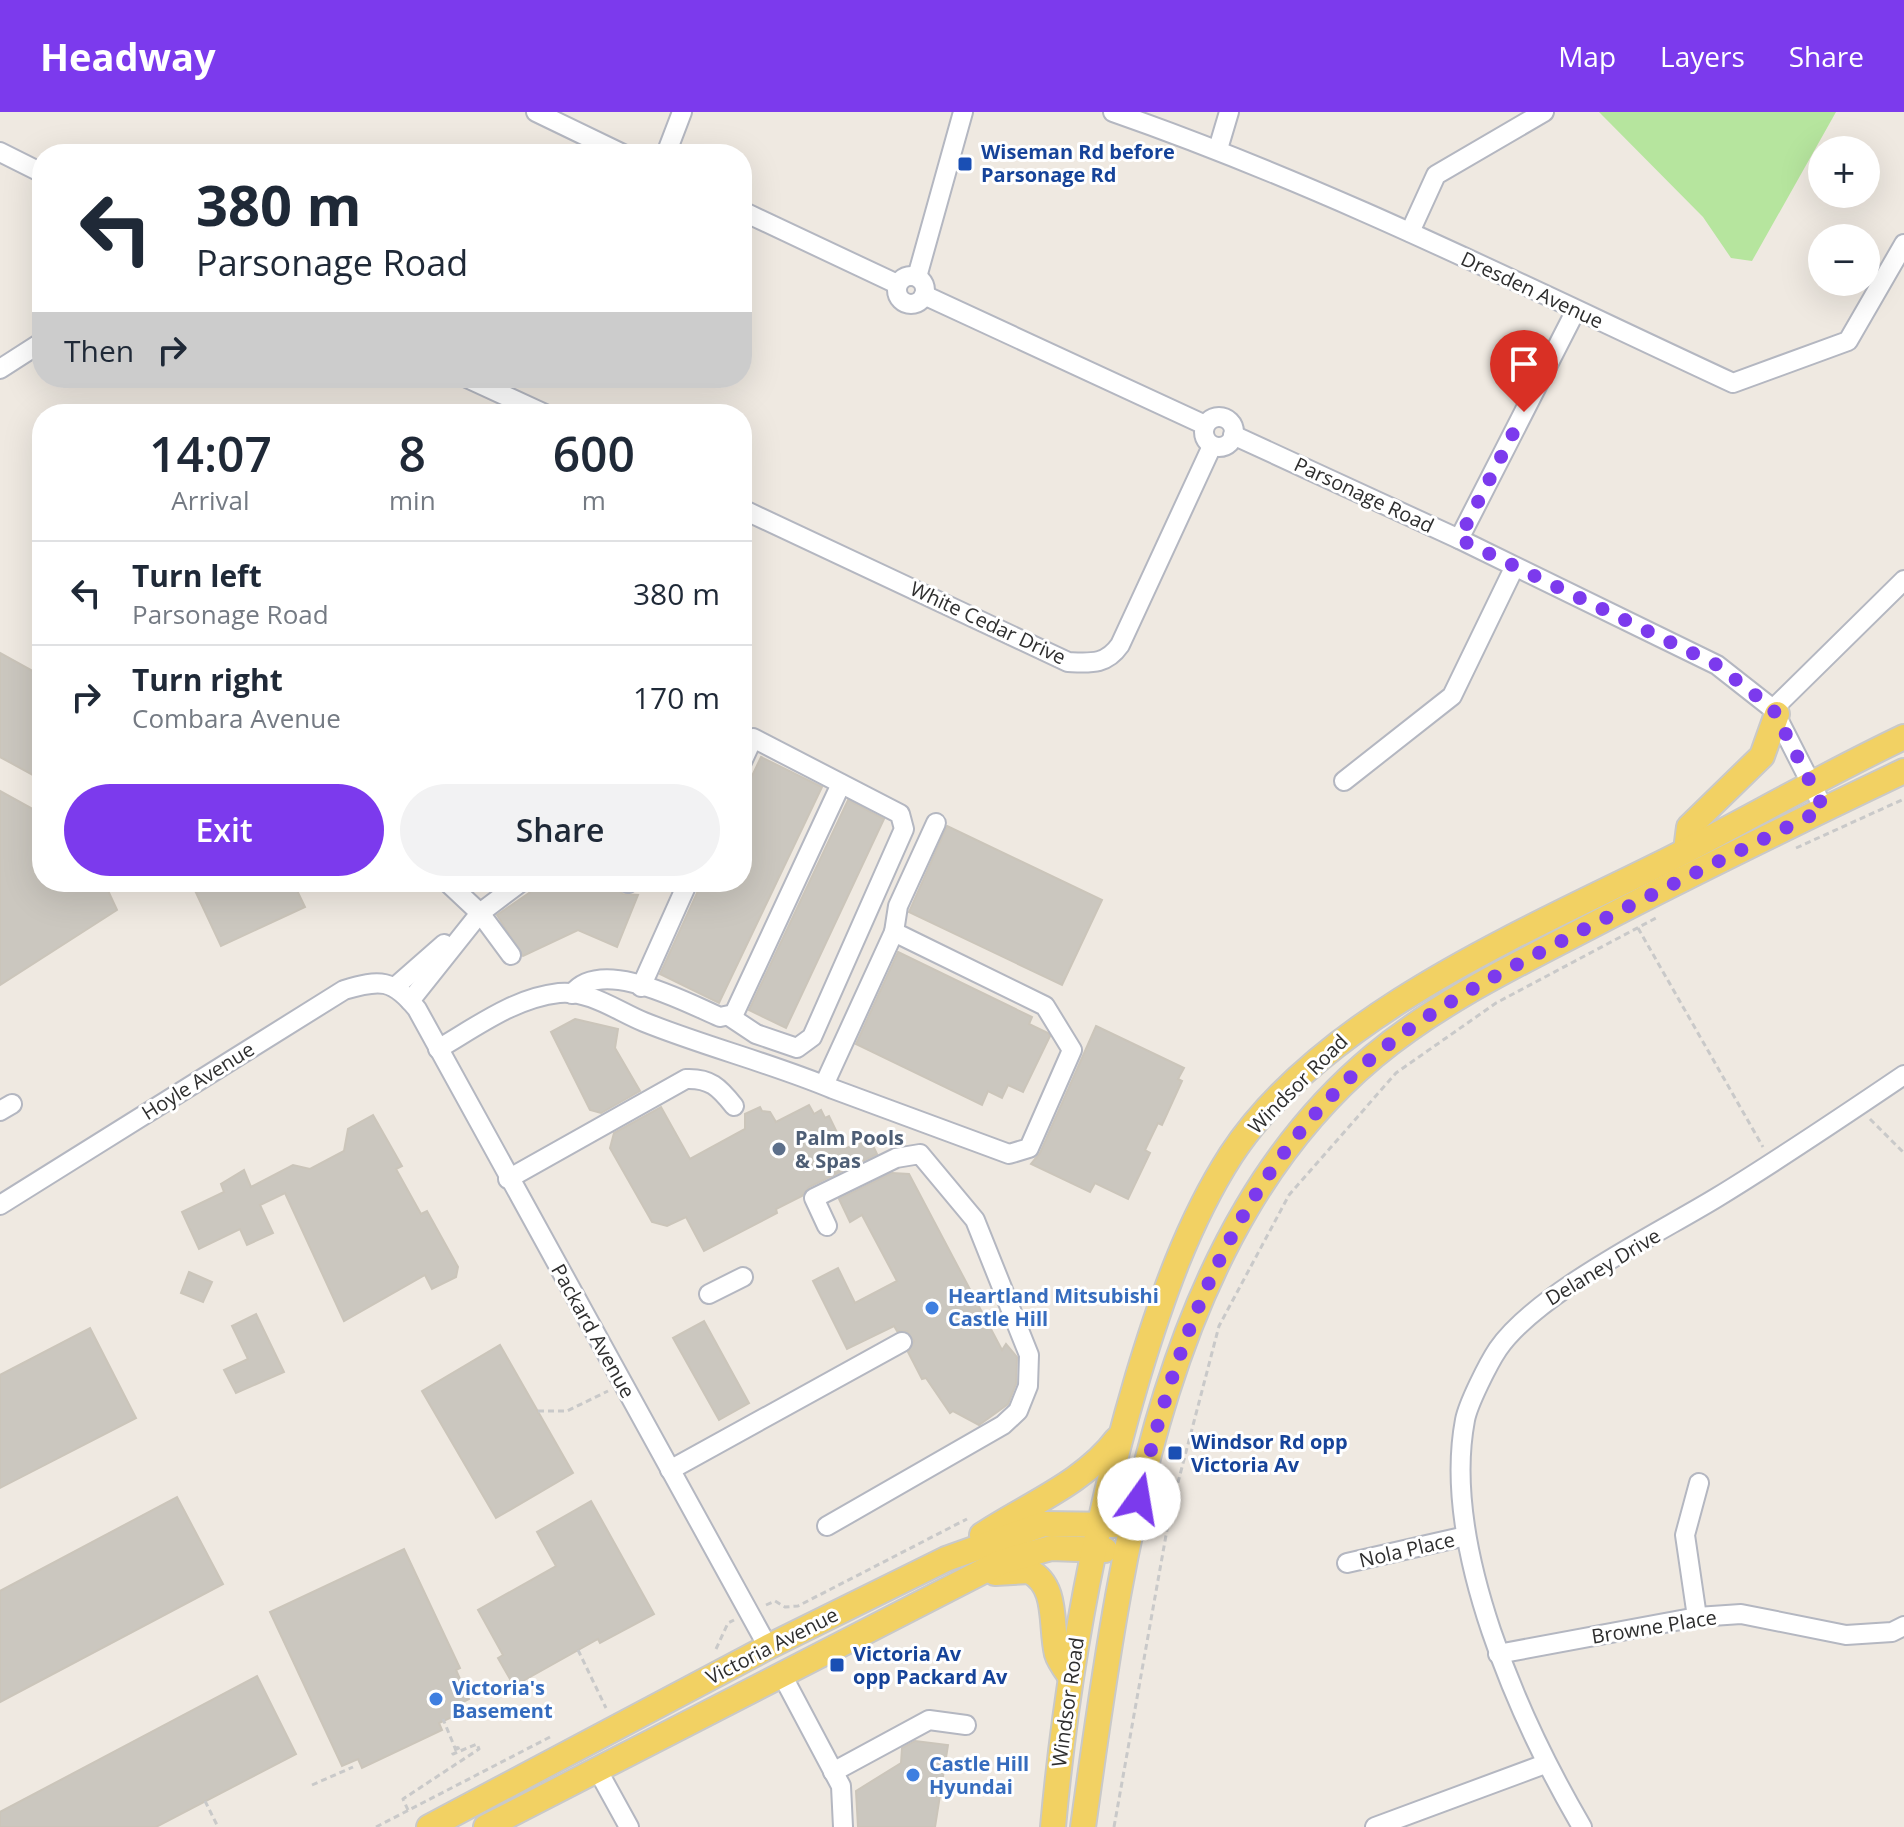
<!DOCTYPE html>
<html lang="en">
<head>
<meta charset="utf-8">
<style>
  body { margin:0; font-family:"Open Sans",sans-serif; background:#f2f2f3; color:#1f2937; height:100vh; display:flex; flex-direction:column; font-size:30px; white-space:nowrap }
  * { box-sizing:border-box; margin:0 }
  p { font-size:26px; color:#747a83 }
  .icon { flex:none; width:44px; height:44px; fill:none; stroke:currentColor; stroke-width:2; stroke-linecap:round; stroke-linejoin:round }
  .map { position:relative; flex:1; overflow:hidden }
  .sheet { position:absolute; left:32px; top:292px; width:720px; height:488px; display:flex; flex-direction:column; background:#fff; border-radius:32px; box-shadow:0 8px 32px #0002 }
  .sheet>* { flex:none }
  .top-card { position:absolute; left:32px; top:32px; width:720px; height:244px; border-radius:32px; box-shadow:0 8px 32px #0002; background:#fff; color:#1f2937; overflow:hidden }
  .buttons { position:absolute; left:1808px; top:24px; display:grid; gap:16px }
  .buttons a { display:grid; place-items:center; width:72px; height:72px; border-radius:50%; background:#fff; box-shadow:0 8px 32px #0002; font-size:40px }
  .pin { position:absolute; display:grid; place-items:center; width:68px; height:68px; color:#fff; margin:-82px -34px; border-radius:50% 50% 50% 0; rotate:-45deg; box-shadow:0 0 8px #0007 }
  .pin .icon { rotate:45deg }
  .me { position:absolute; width:88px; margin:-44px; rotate:13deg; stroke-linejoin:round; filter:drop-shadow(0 0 6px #0008) }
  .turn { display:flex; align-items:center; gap:28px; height:168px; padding:0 32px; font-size:36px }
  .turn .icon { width:104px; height:104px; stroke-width:2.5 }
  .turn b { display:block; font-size:56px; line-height:68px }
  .then { display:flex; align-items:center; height:76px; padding:0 32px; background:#0003; gap:16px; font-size:30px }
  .eta { display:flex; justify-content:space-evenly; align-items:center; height:136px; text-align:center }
  .eta b { font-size:48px; font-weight:600; line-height:56px }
  .cta { display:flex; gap:16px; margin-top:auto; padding:16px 32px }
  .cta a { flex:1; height:92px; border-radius:48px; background:#7c3aed; color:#fff; font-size:32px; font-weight:600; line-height:92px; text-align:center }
  .cta a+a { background:#f2f2f3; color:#1f2937 }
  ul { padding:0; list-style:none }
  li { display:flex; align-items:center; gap:24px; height:104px; padding:0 32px; border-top:2px solid #e0e1e3 }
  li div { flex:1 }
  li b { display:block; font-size:30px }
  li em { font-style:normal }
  header { display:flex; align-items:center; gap:48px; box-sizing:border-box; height:112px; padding:0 40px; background:#7c3aed; color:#fff }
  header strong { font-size:38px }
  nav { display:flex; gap:44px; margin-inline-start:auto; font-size:28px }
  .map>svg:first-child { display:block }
  .green { fill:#b6e59e }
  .building { fill:#cbc7bf; stroke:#cbc5ba; stroke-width:2 }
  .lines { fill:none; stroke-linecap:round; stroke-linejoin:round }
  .minor-casing { stroke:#b4b7c1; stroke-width:22 }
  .major-casing { stroke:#c9c9c9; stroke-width:28 }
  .path { stroke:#c9c9c9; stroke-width:3; stroke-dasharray:6 4; stroke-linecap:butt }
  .minor { stroke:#fff; stroke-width:18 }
  .major { stroke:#f2d163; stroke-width:24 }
  .route { stroke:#7c3aed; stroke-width:14; stroke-dasharray:0 25.2 }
  .transit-dot { fill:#1a4fb4; stroke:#fff; stroke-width:3 }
  .service-dot { fill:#5c6f8a; stroke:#fff; stroke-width:3 }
  .shop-dot { fill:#3f7fe0; stroke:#fff; stroke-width:3 }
  .labels { text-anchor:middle; stroke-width:6; stroke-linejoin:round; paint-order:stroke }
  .transit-label { font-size:20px; font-weight:bold; fill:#164399; stroke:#fff; text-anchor:start }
  .street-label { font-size:20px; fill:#2e2e2e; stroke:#fff }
  .service-label { font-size:20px; font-weight:bold; fill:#4e5e75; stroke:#fff; text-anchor:start }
  .shop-label { font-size:20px; font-weight:bold; fill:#366cbe; stroke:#fff; text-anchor:start }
</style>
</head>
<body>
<header>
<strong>Headway</strong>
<nav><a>Map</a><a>Layers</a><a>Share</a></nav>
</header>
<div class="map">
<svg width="1904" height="1715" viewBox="0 0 1904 1715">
  <rect width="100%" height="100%" fill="#efe9e1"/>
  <path class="green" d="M1599,0H1836L1752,149L1731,146L1703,105Z"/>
  <g class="building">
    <path d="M0,541L42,564V668L0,645Z"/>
    <path d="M761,645L822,675L719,891L660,862L702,770H742V685Z"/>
    <path d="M0,679L42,702V770H104L117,798L0,873Z"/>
    <path d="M848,688L884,707L786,916L749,898Z"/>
    <path d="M947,714L1102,788L1062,873L909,800Z"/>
    <path d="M191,770H293L305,795L221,834Z"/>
    <path d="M545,770H609L623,782L638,783L617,835L578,818L523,844L497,803Z"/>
    <path d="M898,840L1032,905L1029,912L1048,921L1050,924L1023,980L1008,973L1002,986L988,979L982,993L856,932Z"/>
    <path d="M575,907L618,917L615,936L640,979L601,1001L590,998L551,920Z"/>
    <path d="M1096,914L1184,956L1178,967L1182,969L1162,1013L1158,1011L1145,1038L1150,1041L1128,1087L1095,1071L1090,1080L1031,1052L1040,1041Z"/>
    <path d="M809,993L814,1002L821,998L825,1006L829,1004L845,1037L869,1025L877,1042L809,1075L802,1084L776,1097L777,1101L704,1139L686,1105L667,1114L652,1110L610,1036L614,1021L661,995L690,1047L745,1017V1002L760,995L762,999L770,1000L776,1010Z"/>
    <path d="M373,1003L402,1054L396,1057L421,1102L427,1099L458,1155L456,1165L432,1177L425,1163L344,1209L285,1081L260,1093L273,1121L247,1133L240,1117L199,1137L182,1100L224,1080L221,1072L244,1058L251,1075L293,1053L310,1057L344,1039L348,1017Z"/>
    <path d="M892,1061L909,1062L1002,1238L1006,1232L1017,1245L1016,1272L1008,1292L979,1313L953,1299L950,1301L926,1266L922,1267L908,1240L914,1229L907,1219H897L894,1214L847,1237L813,1169L838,1156L855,1191L897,1169L862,1103L850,1110L839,1087Z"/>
    <path d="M189,1160L212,1170L203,1190L181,1181Z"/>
    <path d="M256,1202L284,1260L236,1281L224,1258L248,1247L232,1214Z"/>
    <path d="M704,1209L749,1291L719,1308L673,1226Z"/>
    <path d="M90,1216L136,1306L0,1376V1263Z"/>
    <path d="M500,1233L573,1361L496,1406L422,1279Z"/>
    <path d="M177,1385L223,1472L0,1590V1479Z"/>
    <path d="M591,1389L654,1502L600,1531L598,1527L514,1574L498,1546L503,1543L478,1498L556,1454L537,1420Z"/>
    <path d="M404,1437L460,1556L456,1558L469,1587L463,1590L467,1598L439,1611L442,1618L362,1656L358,1647L342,1654L270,1500Z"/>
    <path d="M257,1564L296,1642L156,1715H0V1700Z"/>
    <path d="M915,1629L948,1633L935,1715H858L856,1679L901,1651L902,1636Z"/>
  </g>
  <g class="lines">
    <g class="minor-casing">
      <g id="minor">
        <path d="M536,0L623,42"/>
        <path d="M1113,0C1326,74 1528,176 1733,271L1848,229L1904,132"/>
        <path d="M1218,37L1229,0"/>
        <path d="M0,40L42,61"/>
        <path d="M666,42L682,0"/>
        <path d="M742,99L897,172"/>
        <path d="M1410,120L1436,63L1544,0"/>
        <circle cx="911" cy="178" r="14"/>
        <path d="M917,165L963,0"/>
        <path d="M924,183L1205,313"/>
        <path d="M0,257L42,230"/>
        <path d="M467,266L545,302"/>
        <circle cx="1219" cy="320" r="15"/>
        <path d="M1233,323L1459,427L1717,553L1773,597L1824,697"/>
        <path d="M742,397L1068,550C1091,551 1106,553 1120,533L1212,334"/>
        <path d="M1459,427L1576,198"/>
        <path d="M1773,597L1904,468"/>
        <path d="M1344,669L1452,584L1514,456"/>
        <path d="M447,770L480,801L511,843"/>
        <path d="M626,770L628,771"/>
        <path d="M894,820L898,794L936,711"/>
        <path d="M395,875L444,832"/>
        <path d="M641,875L688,770"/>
        <path d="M572,882C601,844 685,890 720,905L734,902L841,672"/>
        <path d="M410,889L480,801L521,770"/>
        <path d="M729,904L756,922L797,936L812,925L904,717L900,702L753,626L742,650"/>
        <path d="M438,937C476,915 514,886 559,881C590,878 617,899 644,910C706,935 771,951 833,977L1009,1042L1029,1036L1072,938L1045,894L894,820L824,973"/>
        <path d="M0,999L12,992"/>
        <path d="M508,1067L686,967C710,966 719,975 734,994"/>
        <path d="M0,1093L344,878C380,867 393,867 417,897L768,1535"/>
        <path d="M709,1182L743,1165"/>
        <path d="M670,1358L902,1230"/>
        <path d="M827,1414L1003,1313L1018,1299L1028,1274L1029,1243L975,1108L920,1042L896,1046L814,1086L827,1114"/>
        <path d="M1347,1451L1466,1424"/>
        <path d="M1697,1505L1685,1423L1699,1371"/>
        <path d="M1498,1542L1697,1505L1741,1502L1846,1523L1892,1520L1904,1514"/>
        <path d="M781,1561L841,1674L843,1715"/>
        <path d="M597,1657L629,1715"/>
        <path d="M833,1660L929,1608L966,1613"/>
        <path d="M1375,1715L1545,1652"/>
        <path d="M1582,1715C1520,1609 1441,1434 1465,1308C1468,1292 1488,1252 1498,1237C1537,1181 1655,1123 1716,1086C1780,1047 1842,1005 1904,963"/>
      </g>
    </g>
    <g class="major-casing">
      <g id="major">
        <path d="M1686,738L1689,715L1762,644L1777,602"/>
        <path d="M982,1423C1027,1393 1084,1371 1117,1327"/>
        <path d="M995,1461L1029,1459C1059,1474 1050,1514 1057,1542C1059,1549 1065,1557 1070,1564"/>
        <path d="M429,1715L768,1535L946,1447L1044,1412L1114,1413"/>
        <path d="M486,1715L1001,1450L1051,1436L1105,1438"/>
        <path d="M1053,1715C1067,1561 1094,1412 1138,1264C1161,1188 1188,1110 1231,1043C1322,904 1526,819 1670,747C1748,707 1824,663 1904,625"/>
        <path d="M1083,1715C1120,1453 1157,1125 1374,944C1439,890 1516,853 1591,814C1695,760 1799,709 1904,659"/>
      </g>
    </g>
    <g class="path">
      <path d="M1796,736L1904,687"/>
      <path d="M1638,816L1763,1035"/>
      <path d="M1870,1007L1904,1041"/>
      <path d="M538,1299H567L608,1279"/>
      <path d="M766,1493L775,1489L785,1495L798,1494L967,1407"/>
      <path d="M716,1537L728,1511L734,1508"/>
      <path d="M578,1538L606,1596"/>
      <path d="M312,1673L353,1655"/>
      <path d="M205,1689L218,1715"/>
      <path d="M408,1698L403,1687L479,1637L477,1632L453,1642L452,1639L461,1635L455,1636L443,1607"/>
      <path d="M376,1715L550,1625"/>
      <path d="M1114,1715L1170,1401L1219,1214L1289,1083L1396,961L1496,891L1658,805"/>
    </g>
    <use href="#minor" class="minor"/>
    <use href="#major" class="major"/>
  </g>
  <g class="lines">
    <path class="route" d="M1139,1387C1176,1223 1241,1057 1373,945C1432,895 1501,861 1569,825C1654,781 1739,739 1824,697L1773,597L1717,553L1459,427L1524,300"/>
  </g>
  <g class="transit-dot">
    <rect x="957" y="44" width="16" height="16" rx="4"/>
    <rect x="1167" y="1333" width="16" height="16" rx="4"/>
    <rect x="829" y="1545" width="16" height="16" rx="4"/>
  </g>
  <circle class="service-dot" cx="779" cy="1037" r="8"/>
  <g class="shop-dot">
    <circle cx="932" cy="1196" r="8"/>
    <circle cx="436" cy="1587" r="8"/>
    <circle cx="913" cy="1663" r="8"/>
  </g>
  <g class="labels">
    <g class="transit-label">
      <text x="981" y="47">Wiseman Rd before<tspan x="981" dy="23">Parsonage Rd</tspan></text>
      <text x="1191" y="1337">Windsor Rd opp<tspan x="1191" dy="23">Victoria Av</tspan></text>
      <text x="853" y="1549">Victoria Av<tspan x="853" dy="23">opp Packard Av</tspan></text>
    </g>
    <g class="street-label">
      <text transform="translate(1532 178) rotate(25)" y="7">Dresden Avenue</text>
      <text transform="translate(1364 383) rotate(25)" y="7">Parsonage Road</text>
      <text transform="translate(988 511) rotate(25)" y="7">White Cedar Drive</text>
      <text transform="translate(198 969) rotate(-32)" y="7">Hoyle Avenue</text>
      <text transform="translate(1298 972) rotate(-45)" y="7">Windsor Road</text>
      <text transform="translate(1603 1155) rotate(-31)" y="7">Delaney Drive</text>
      <text transform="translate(593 1219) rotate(61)" y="7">Packard Avenue</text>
      <text transform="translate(1407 1438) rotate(-13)" y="7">Nola Place</text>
      <text transform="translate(1654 1515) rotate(-9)" y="7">Browne Place</text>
      <text transform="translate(772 1534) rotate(-27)" y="7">Victoria Avenue</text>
      <text transform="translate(1068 1590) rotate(-82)" y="7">Windsor Road</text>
    </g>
    <g class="service-label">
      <text x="795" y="1033">Palm Pools<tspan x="795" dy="23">&amp; Spas</tspan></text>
    </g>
    <g class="shop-label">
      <text x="948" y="1191">Heartland Mitsubishi<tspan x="948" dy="23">Castle Hill</tspan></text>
      <text x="452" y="1583">Victoria's<tspan x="452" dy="23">Basement</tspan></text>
      <text x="929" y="1659">Castle Hill<tspan x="929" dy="23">Hyundai</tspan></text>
    </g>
  </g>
</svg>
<div class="buttons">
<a>+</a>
<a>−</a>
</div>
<div class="pin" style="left:1524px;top:300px;background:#d93025"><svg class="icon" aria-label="arrive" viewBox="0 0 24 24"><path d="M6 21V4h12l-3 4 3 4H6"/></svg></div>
<svg class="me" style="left:1139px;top:1387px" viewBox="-20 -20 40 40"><circle r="19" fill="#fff"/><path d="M0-13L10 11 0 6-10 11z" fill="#7c3aed"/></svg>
<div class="top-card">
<div class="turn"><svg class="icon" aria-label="left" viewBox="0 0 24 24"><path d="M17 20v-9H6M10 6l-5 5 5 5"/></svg><div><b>380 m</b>Parsonage Road</div></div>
<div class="then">Then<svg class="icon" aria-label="right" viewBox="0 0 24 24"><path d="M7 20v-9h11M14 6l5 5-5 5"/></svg></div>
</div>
<section class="sheet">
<div class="eta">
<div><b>14:07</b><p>Arrival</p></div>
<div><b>8</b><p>min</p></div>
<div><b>600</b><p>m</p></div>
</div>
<ul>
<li><svg class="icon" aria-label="left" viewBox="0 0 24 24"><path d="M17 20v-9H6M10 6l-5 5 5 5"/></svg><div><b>Turn left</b><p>Parsonage Road</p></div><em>380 m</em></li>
<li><svg class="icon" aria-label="right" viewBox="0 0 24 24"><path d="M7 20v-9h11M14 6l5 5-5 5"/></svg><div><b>Turn right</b><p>Combara Avenue</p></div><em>170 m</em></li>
</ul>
<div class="cta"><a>Exit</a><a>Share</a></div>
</section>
</div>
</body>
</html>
